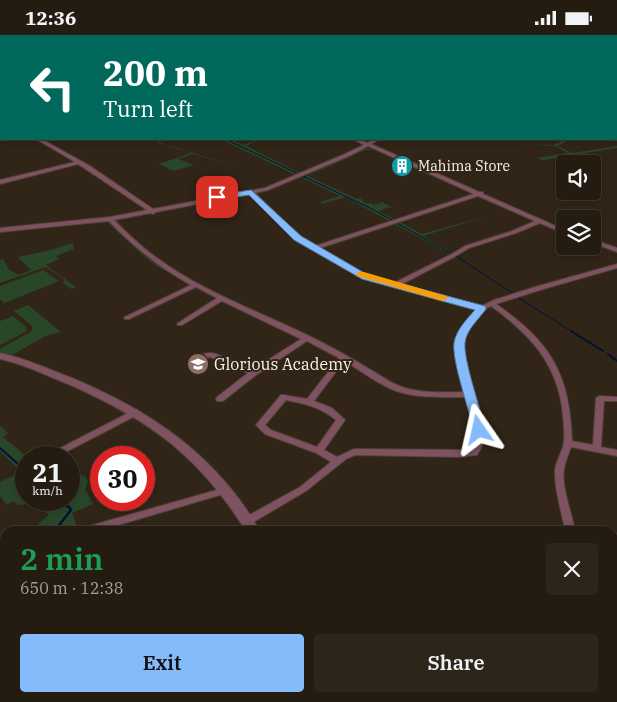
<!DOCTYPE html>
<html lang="en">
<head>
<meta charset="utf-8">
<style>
  body { margin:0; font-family:"IBM Plex Serif",serif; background:#2d251a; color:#f1f3f6; height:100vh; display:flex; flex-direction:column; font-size:19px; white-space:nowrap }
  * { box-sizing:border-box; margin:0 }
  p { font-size:16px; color:#a3a19f }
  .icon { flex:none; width:28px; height:28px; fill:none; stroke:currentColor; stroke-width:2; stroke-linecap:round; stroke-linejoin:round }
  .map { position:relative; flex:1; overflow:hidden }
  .drawer { position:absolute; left:0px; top:491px; width:618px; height:176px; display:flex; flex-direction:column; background:#251c11; border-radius:15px 15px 0 0; box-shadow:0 2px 8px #0003,0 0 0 1px #423a31 }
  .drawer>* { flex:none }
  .top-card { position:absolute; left:0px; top:0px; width:618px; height:105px; box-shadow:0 2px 8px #0003,0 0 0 1px #423a31; background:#00695c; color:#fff; overflow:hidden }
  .tools { position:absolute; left:556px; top:120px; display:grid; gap:10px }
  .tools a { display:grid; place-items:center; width:45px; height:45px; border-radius:5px; background:#251c11; box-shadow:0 2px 8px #0003,0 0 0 1px #423a31; font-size:25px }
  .speed { position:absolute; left:15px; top:411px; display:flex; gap:10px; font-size:25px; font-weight:700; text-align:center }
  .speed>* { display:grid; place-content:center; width:65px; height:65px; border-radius:50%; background:#251c11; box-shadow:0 2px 8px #0003,0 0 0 1px #423a31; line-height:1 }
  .speed small { font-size:12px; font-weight:400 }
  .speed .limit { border:8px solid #d22; background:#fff; color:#111 }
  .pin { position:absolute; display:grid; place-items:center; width:42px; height:42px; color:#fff; margin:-21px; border-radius:10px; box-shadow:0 2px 8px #0006 }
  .me { position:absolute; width:55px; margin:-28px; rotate:349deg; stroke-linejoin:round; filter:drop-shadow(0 0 4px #0008) }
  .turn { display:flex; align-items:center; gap:18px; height:105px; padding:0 20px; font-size:22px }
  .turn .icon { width:65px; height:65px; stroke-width:2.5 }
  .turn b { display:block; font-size:35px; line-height:42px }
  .round { display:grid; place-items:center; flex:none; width:52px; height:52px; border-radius:5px; background:#2d251a }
  .headline { display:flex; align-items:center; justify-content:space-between; height:85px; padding:0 20px }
  h1 { font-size:30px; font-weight:600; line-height:38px; color:#1e9e55 }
  .action { display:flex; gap:10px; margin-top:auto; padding:10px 20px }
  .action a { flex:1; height:58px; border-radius:5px; background:#86bbfb; color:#111; font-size:20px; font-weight:600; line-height:58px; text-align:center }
  .action a+a { background:#2d251a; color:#f1f3f6 }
  .status { display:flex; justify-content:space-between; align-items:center; height:35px; padding:0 25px; background:#251c11; direction:ltr }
  .status svg { height:14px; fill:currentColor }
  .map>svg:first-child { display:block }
  .green { fill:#2a4629 }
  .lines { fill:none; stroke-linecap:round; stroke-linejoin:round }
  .stream-far2 { stroke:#001135; stroke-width:1 }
  .stream-far1 { stroke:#001135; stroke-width:2 }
  .stream { stroke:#001135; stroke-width:2.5 }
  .minor-casing { stroke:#4d4235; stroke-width:2 }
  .tertiary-casing { stroke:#4d4235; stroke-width:2 }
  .minor { fill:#7e5260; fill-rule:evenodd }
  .tertiary { fill:#7e5260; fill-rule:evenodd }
  .route { fill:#86bbfb; stroke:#577aa3 }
  .slow { fill:#f59e0b }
  .labels { text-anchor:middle; stroke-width:4; stroke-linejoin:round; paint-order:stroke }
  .far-poi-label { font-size:14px; fill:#fbf2ea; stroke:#312517; text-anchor:start }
  .poi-label { font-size:16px; fill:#fbf2ea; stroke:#312517; text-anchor:start }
</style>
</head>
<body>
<div class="status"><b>12:36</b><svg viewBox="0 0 49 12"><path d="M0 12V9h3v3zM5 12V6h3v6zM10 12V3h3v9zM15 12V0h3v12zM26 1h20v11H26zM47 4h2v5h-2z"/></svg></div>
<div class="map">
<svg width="617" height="667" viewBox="0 0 617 667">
  <rect width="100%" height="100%" fill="#312517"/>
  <g class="green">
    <path d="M155,104L164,109L242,133L193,119L178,124L194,130L174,136L159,129L191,118L159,108Z"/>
    <path d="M220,104H230L243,110L261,104L246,111L300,138L296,140Z"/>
    <path d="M566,104H571L558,111L572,118L617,111V113L543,125L537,123L568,118L555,111L521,109L553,110Z"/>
    <path d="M363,114L376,115L367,114L308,141L357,164L360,163L366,169L370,168L374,170L382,167L397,175L389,172L379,176L396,185L474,159H481L400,187L422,199L491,180L423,201L454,219L452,220L345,162L322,169L320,167L340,161L303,143Z"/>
    <path d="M109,186L148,223L211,260L160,233L146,223L107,187L0,197Z"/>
    <path d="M73,208L74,214L56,221L59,224L46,230L76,252L71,254L63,248L64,244L46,232L0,248V225L3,224L9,235L19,240L31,235L18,222L47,216Z"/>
    <path d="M43,235L59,246L4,268L0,264V251Z"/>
    <path d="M28,270L61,297L45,301L12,320L0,317V314L32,296V291L14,276Z"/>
    <path d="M13,281L26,292L27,296L0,310V286Z"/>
    <path d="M0,391L8,398L3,402L26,421L30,422H26V465H69V446L81,440L85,442L88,446L85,454L93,469L72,478L79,496H39L38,489L49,480L34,468L18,470L13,466L7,470L0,461V447L18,438V434L0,416Z"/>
    <path d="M108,663L224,662L228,667H168L165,665L107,667Z"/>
  </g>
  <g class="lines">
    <g class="stream-far2">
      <path d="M225,104L299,139"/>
      <path d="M303,141L374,175L452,219"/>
      <path d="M456,221L512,258"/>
      <path d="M517,262L573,297"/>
    </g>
    <g class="stream-far1">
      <path d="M571,296L603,316"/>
      <path d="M608,319L617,326"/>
      <path d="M0,413L18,429L22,436L21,459"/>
    </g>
    <g class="stream">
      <path d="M20,458L26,462"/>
      <path d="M54,465L69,472L71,475L56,494L57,496"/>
      <path d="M211,662L214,667"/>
    </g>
    <g class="minor-casing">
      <g id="minor">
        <path d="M525,0H530L531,1H527Z"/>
        <rect x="0" y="8" width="1" height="3"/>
        <rect x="0" y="19" width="1" height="2"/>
        <rect x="0" y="39" width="1" height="2"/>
        <rect x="616" y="40" width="1" height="2"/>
        <rect x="616" y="71" width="1" height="2"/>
        <rect x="0" y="73" width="1" height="3"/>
        <rect x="0" y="89" width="1" height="3"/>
        <rect x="0" y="96" width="1" height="2"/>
        <path d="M36,104H41L90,131L153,174L265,153L345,119L364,110L353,104H358L367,108L375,104H380L371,109L479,157H483V159L565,195V199L540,188L516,198L469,213L454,222L400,250L480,272L494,265L535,252L617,229V233L540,255L496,269C551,307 570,339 572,406L593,410L596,363L600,361L617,362V366H604L601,412L617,415V421L571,412C569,419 565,426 564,434C561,452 572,478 575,496H565C562,477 555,458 555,439C554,427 563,418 564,406C565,395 563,383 562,372C555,325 527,297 491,271C482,275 476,281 471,289C448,327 488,367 483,406C483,411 479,416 477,420L461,422L355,420L346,424L306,456L250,489L247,490L244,489L242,486L244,483L300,452L331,427L316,418L265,399L256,390L281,360H284L307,364L339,323L307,306L256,340L223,366H217L216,364L217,362L248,338L210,322L202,324L192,329H189L188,327C194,322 202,318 211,318C218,318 244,332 252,335L301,304L222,266L182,290H178L177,289L178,288L217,263L196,252L129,284H125L124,283L125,282L191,250C159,232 134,212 109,186L0,197V193L110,182L147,175L78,129L0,149V145L75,127ZM368,111L474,159L315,211L300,202L255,158L268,155L349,121ZM250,159L296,204L363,243L476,275C448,302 456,324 466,357C445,357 422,359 402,352C390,348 380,340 369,334C350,322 329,311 309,301C258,276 203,257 157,223C141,212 128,199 114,185L151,178L153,179L156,177ZM478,161L535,186L512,196L465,211L450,220L394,248L367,241L320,213ZM344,326C359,334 375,347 391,354C415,364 442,362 468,362C472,379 480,399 471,415L354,414L337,422L324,415L345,385L332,373L314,366ZM286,365C306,369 320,372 336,385L317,412L271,395L265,390Z"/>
        <path d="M592,204L617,213V217L592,208Z"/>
        <path d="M136,374L140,377L139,379L56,422H46L47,420Z"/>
        <path d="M224,453L227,454L229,456L227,458L98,496H81L83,493L86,492Z"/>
        <path d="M0,515L3,516L5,519V534L1,533L0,530Z"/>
        <path d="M5,600V611L0,613V602Z"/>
        <path d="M397,662H412L409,667H395Z"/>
        <path d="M519,662H531L530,667H518Z"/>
      </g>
    </g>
    <g class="tertiary-casing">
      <g id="tertiary">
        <path d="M0,318C25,323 48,334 72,343C135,370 188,401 232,455C242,468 253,482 259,496H246C198,420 150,385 68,349C45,340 24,329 0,324Z"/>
        <path d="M364,662H382L384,667H366Z"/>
      </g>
    </g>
    <use href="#minor" class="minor"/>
    <use href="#tertiary" class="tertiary"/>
  </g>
  <path class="route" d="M251,155L301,201L368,240L485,271L486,274C479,284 467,294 465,307C463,325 481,374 485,395L484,398L479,399L473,395C469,372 452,328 454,308C456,295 467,284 475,275L362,244L294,205L249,160L217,165L213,162L217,160Z"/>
  <path class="slow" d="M357,237H364L446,261L448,263L443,266L439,265L357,241Z"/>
  <defs>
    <g id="building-disc" transform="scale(1.125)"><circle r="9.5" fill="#0f9aa8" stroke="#312517"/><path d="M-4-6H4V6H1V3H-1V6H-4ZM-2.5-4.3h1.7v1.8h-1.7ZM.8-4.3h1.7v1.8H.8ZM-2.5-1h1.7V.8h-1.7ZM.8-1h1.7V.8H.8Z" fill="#fff"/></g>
    <g id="school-disc" transform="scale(1.125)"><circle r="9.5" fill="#8d6e63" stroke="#312517"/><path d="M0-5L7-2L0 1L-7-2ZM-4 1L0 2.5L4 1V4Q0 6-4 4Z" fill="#fff"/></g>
  </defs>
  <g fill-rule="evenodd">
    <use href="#building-disc" x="402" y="131"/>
    <use href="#school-disc" x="198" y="329"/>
  </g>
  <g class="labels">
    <g class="far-poi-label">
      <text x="418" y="136">Mahima Store</text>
    </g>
    <g class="poi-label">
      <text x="214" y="335">Glorious Academy</text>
    </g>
  </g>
</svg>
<div class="tools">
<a><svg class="icon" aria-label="sound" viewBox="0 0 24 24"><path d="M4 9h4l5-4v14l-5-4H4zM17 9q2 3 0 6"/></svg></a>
<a><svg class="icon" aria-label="layers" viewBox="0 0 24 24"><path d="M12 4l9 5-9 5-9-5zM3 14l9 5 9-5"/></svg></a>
</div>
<div class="speed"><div>21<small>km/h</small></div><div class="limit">30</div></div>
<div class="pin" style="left:217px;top:162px;background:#d93025"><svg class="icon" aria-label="arrive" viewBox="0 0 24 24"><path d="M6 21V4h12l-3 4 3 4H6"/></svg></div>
<svg class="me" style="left:479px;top:395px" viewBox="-20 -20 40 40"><path d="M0-17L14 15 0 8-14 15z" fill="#86bbfb" stroke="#fff" stroke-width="4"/></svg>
<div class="top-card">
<div class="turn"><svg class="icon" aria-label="left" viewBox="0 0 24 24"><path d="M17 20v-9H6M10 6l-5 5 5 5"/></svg><div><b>200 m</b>Turn left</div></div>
</div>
<section class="drawer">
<div class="headline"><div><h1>2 min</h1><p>650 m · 12:38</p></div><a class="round"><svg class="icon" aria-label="close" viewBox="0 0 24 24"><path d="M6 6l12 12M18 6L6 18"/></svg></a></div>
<div class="action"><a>Exit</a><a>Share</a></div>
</section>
</div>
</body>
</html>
